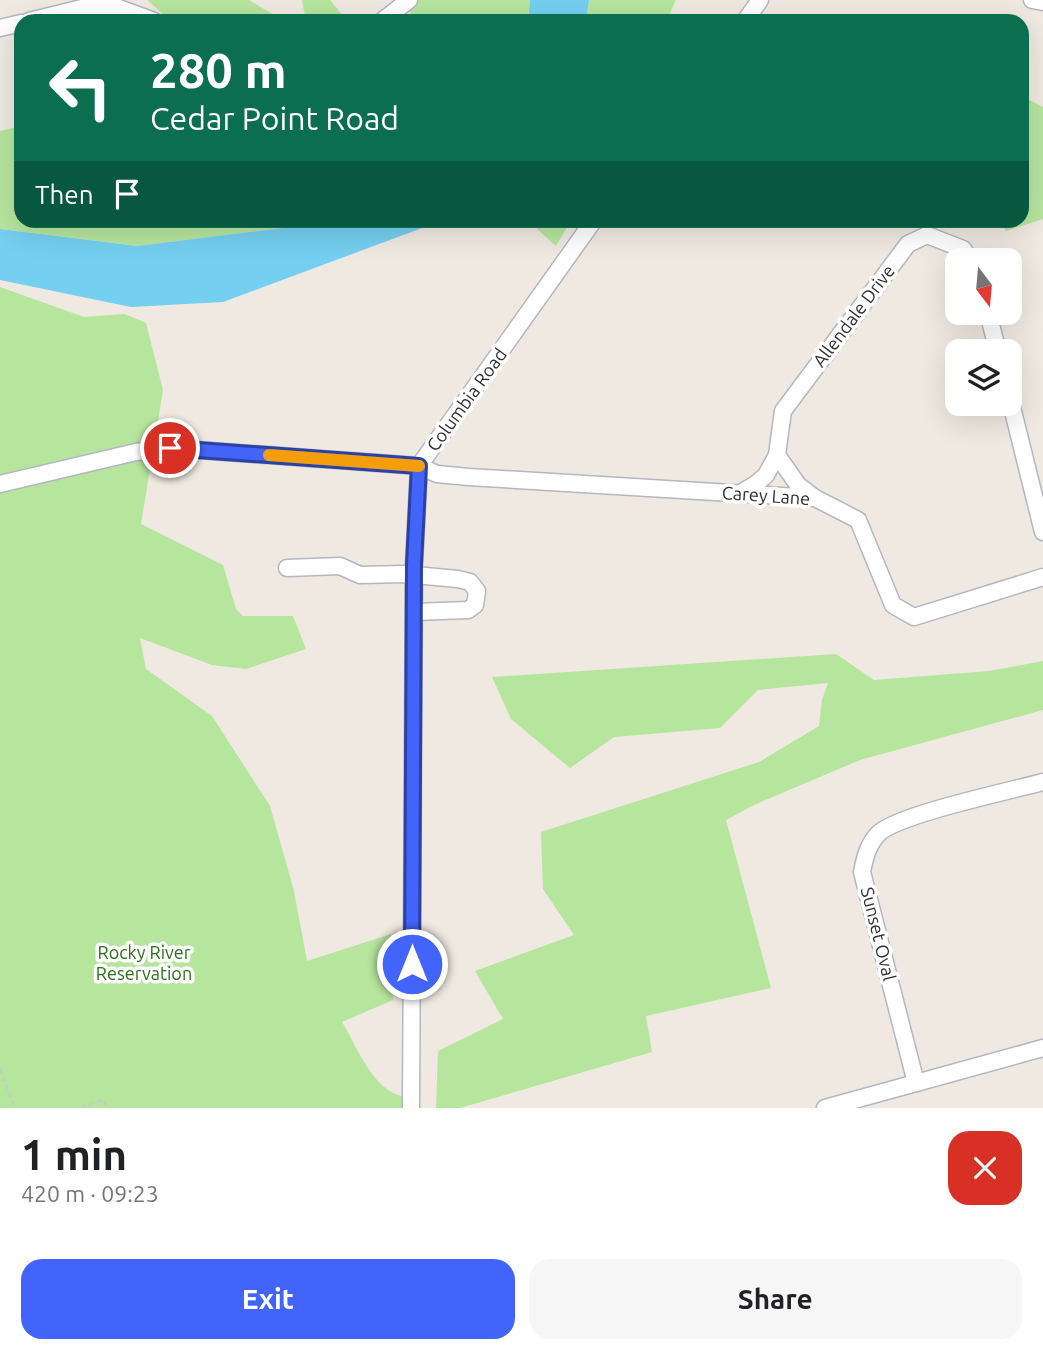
<!DOCTYPE html>
<html lang="en">
<head>
<meta charset="utf-8">
<style>
  body { margin:0; font-family:Ubuntu,sans-serif; background:#f6f6f6; color:#202124; height:100vh; display:flex; flex-direction:column; font-size:26px; white-space:nowrap }
  * { box-sizing:border-box; margin:0 }
  p { font-size:23px; color:#757577 }
  .icon { flex:none; width:38px; height:38px; fill:none; stroke:currentColor; stroke-width:2; stroke-linecap:round; stroke-linejoin:round }
  .map { position:relative; height:1108px; overflow:hidden }
  .details { display:flex; flex-direction:column; background:#fff; flex:1 }
  .details>* { flex:none }
  .top-card { position:absolute; left:14px; top:14px; width:1015px; height:214px; border-radius:21px; box-shadow:0 7px 28px #0002; background:#0b6e4f; color:#fff; overflow:hidden }
  .needle { width:46px; rotate:164deg }
  .buttons { position:absolute; left:945px; top:248px; display:grid; gap:14px }
  .buttons a { display:grid; place-items:center; width:77px; height:77px; border-radius:14px; background:#fff; box-shadow:0 7px 28px #0002; font-size:35px }
  .pin { position:absolute; display:grid; place-items:center; width:60px; height:60px; color:#fff; margin:-30px; border:4px solid #fff; border-radius:50%; box-shadow:0 2px 7px #0007 }
  .me { position:absolute; width:77px; margin:-38px; rotate:0deg; stroke-linejoin:round; filter:drop-shadow(0 0 5px #0008) }
  .turn { display:flex; align-items:center; gap:24px; height:147px; padding:0 21px; font-size:32px }
  .turn .icon { width:91px; height:91px; stroke-width:2.5 }
  .turn b { display:block; font-size:49px; line-height:60px }
  .then { display:flex; align-items:center; height:66px; padding:0 21px; background:#0003; gap:14px; font-size:26px }
  .round { display:grid; place-items:center; flex:none; width:74px; height:74px; border-radius:21px; background:#f6f6f6 }
  .summary { display:flex; align-items:center; justify-content:space-between; height:119px; padding:0 21px }
  h1 { font-size:42px; font-weight:600; line-height:52px }
  .button { display:flex; gap:14px; margin-top:auto; padding:14px 21px }
  .button a { flex:1; height:80px; border-radius:21px; background:#4264fb; color:#fff; font-size:28px; font-weight:600; line-height:80px; text-align:center }
  .button a+a { background:#f6f6f6; color:#202124 }
  .map>svg:first-child { display:block }
  .green { fill:#b6e59e }
  .water { fill:#75cff0 }
  .lines { fill:none; stroke-linecap:round; stroke-linejoin:round }
  .minor-casing { stroke:#b4b7c1; stroke-width:19 }
  .path { stroke:#c9c9c9; stroke-width:2; stroke-dasharray:5 3.5; stroke-linecap:butt }
  .minor { stroke:#fff; stroke-width:16 }
  .route-casing { stroke:#2b41a3; stroke-width:18 }
  .route { stroke:#4264fb; stroke-width:12 }
  .slow { stroke:#f59e0b; stroke-width:12 }
  .labels { text-anchor:middle; stroke-width:7; stroke-linejoin:round; paint-order:stroke }
  .street-label { font-size:18px; fill:#2e2e2e; stroke:#fff }
  .park-label { font-size:18px; fill:#2c6e1b; stroke:#fff }
</style>
</head>
<body>
<div class="map">
<svg width="1043" height="1108" viewBox="0 0 1043 1108">
  <rect width="100%" height="100%" fill="#efe9e1"/>
  <g class="green">
    <path d="M147,0H249L284,21H183L165,16Z"/>
    <path d="M302,0H330L347,21H306Z"/>
    <path d="M403,0H530L528,21H415Z"/>
    <path d="M589,0H676L666,21H586Z"/>
    <path d="M1022,96L1043,107V219L1006,231L1000,221L1022,220Z"/>
    <path d="M21,126V220L324,221L315,224L137,246L0,229V131Z"/>
    <path d="M536,221V220L571,221L556,246L537,229Z"/>
    <path d="M0,287L84,317L125,314L146,323L163,390L141,524L223,565L236,609L243,616H293L306,649L246,669L212,665L140,638L146,669L212,716L270,806L294,891L307,961L391,934L393,1000L342,1022C358,1048 375,1097 410,1097V1108H0Z"/>
    <path d="M836,654L874,680L989,671L1043,661V710L860,760L754,805L726,820L771,988L646,1016L652,1052L460,1108H436L438,1051L503,1019L475,971L574,935L543,889L541,832L759,762L819,726L822,700L828,683L758,690L720,728L614,737L570,768L511,719L492,677Z"/>
  </g>
  <g class="water">
    <path d="M530,0H589L586,21H528Z"/>
    <path d="M324,221H441L223,302L131,307L0,280V229L137,246L315,224Z"/>
  </g>
  <g class="lines">
    <g class="minor-casing">
      <g id="minor">
        <path d="M1032,0L1043,2"/>
        <path d="M29,21L86,7H116L154,21"/>
        <path d="M382,21L409,0"/>
        <path d="M745,21L760,0"/>
        <path d="M0,28L21,23"/>
        <path d="M988,313L998,352"/>
        <path d="M1010,399L1043,532"/>
        <path d="M777,455L798,485L815,498"/>
        <path d="M0,484L136,452L170,448L419,466L437,474L469,477L815,498L858,520L893,605L914,617L1043,577"/>
        <path d="M739,494L756,484L766,475L777,455L783,411L908,244L927,235L963,249L971,261"/>
        <path d="M287,568L340,566L360,575L404,574L458,579L470,582L477,591L475,605L468,610L414,612"/>
        <path d="M1043,782C1010,791 900,814 879,833C868,844 865,857 862,872L916,1083L1043,1048"/>
        <path d="M411,1108L414,564L419,466L594,220"/>
        <path d="M825,1108L916,1083"/>
      </g>
    </g>
    <g class="path">
      <path d="M0,1069L15,1108"/>
      <path d="M81,1108L103,1100L108,1108"/>
    </g>
    <use href="#minor" class="minor"/>
  </g>
  <g class="lines">
    <g class="route-casing">
      <path id="route" d="M170,448L419,466L414,564L412,964"/>
    </g>
    <use href="#route" class="route"/>
    <path class="slow" d="M269,455L419,466"/>
  </g>
  <g class="labels">
    <g class="street-label">
      <text transform="translate(854 316) rotate(-53)" y="6">Allendale Drive</text>
      <text transform="translate(467 400) rotate(-54)" y="6">Columbia Road</text>
      <text transform="translate(766 496) rotate(4)" y="6">Carey Lane</text>
      <text transform="translate(878 934) rotate(76)" y="6">Sunset Oval</text>
    </g>
    <g class="park-label">
      <text x="144" y="959">Rocky River<tspan x="144" dy="21">Reservation</tspan></text>
    </g>
  </g>
</svg>
<div class="buttons">
<a><svg class="needle" viewBox="-14 -14 28 28"><path d="M0-13l5 13h-10z" fill="#e53935"/><path d="M0 13l5-13h-10z" fill="#757577"/></svg></a>
<a><svg class="icon" aria-label="layers" viewBox="0 0 24 24"><path d="M12 4l9 5-9 5-9-5zM3 14l9 5 9-5"/></svg></a>
</div>
<div class="pin" style="left:170px;top:448px;background:#d93025"><svg class="icon" aria-label="arrive" viewBox="0 0 24 24"><path d="M6 21V4h12l-3 4 3 4H6"/></svg></div>
<svg class="me" style="left:412px;top:964px" viewBox="-20 -20 40 40"><circle r="17" fill="#4264fb" stroke="#fff" stroke-width="3"/><path d="M0-11L8 9 0 5-8 9z" fill="#fff"/></svg>
<div class="top-card">
<div class="turn"><svg class="icon" aria-label="left" viewBox="0 0 24 24"><path d="M17 20v-9H6M10 6l-5 5 5 5"/></svg><div><b>280 m</b>Cedar Point Road</div></div>
<div class="then">Then<svg class="icon" aria-label="arrive" viewBox="0 0 24 24"><path d="M6 21V4h12l-3 4 3 4H6"/></svg></div>
</div>
</div>
<section class="details">
<div class="summary"><div><h1>1 min</h1><p>420 m · 09:23</p></div><a class="round" style="background:#d93025;color:#fff"><svg class="icon" aria-label="close" viewBox="0 0 24 24"><path d="M6 6l12 12M18 6L6 18"/></svg></a></div>
<div class="button"><a>Exit</a><a>Share</a></div>
</section>
</body>
</html>
